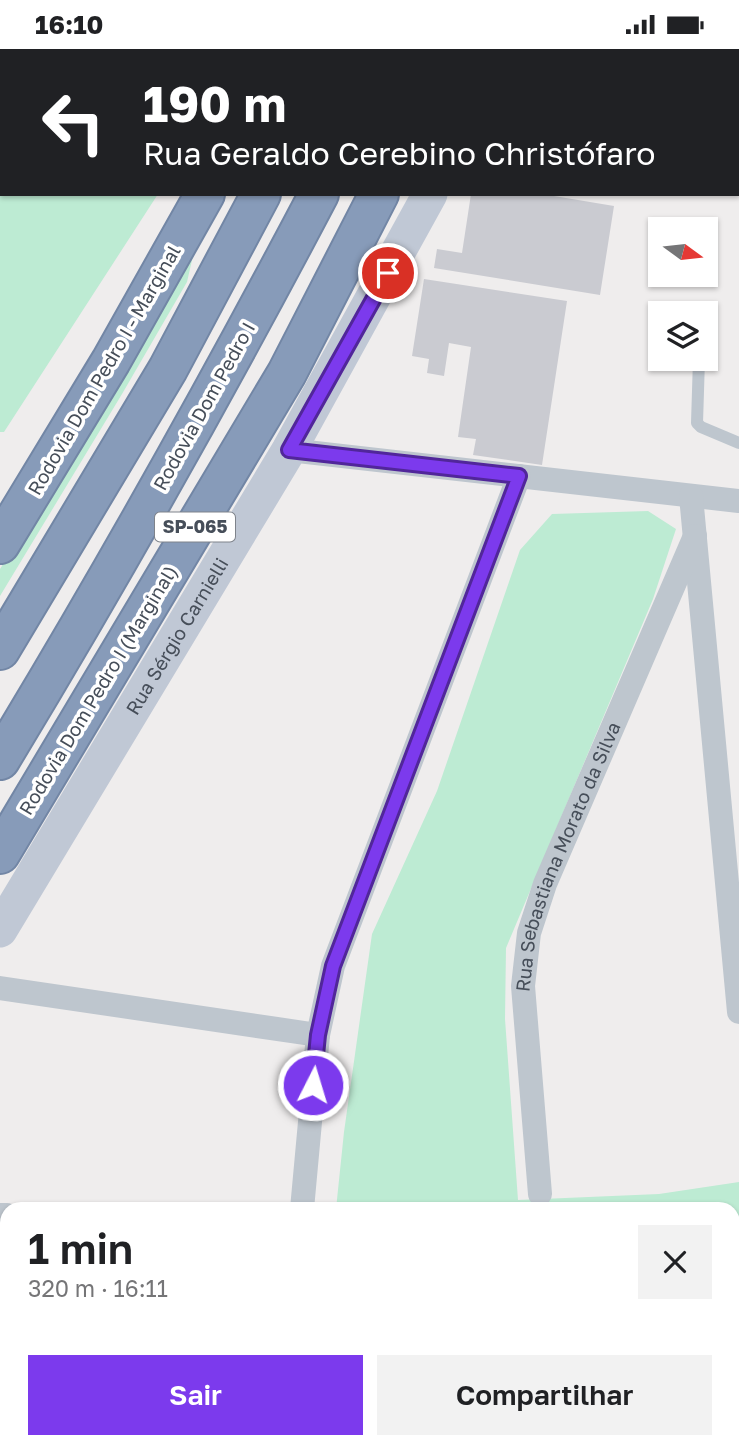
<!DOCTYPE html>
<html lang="pt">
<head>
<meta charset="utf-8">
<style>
  body { margin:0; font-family:"Golos Text",sans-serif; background:#f2f2f2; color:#202124; height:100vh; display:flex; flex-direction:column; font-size:26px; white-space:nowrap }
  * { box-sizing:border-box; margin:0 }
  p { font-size:23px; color:#757577 }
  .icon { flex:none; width:38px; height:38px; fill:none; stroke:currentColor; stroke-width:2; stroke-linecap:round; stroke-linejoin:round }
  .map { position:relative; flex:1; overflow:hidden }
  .sheet { position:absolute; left:0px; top:1153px; width:740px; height:247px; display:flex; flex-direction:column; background:#fff; border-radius:21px 21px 0 0; box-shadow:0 2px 5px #0004 }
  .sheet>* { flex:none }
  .guide { position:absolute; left:0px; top:0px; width:740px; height:147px; box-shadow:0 2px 5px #0004; background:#202124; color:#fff; overflow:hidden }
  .needle { width:46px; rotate:105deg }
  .tools { position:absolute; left:648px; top:168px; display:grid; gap:14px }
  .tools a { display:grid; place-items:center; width:70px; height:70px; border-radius:0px; background:#fff; box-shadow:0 2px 5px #0004; font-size:35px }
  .pin { position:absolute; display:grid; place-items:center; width:60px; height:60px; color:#fff; margin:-30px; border:4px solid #fff; border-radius:50%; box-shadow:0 2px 7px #0007 }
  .me { position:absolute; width:77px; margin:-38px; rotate:5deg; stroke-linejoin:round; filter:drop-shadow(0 0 5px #0008) }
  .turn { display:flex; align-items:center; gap:24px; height:147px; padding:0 28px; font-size:32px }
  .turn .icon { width:91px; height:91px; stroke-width:2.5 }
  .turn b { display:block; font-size:49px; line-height:60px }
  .round { display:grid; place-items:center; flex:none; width:74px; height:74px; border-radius:0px; background:#f2f2f2 }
  .summary { display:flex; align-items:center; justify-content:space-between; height:119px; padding:0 28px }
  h1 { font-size:42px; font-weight:600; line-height:52px }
  .primary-button { display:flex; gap:14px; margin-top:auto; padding:14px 28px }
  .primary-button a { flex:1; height:80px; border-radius:0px; background:#7c3aed; color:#fff; font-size:28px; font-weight:600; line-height:80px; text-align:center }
  .primary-button a+a { background:#f2f2f2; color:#202124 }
  .status { display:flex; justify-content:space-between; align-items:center; height:49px; padding:0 35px; background:#fff; direction:ltr }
  .status svg { height:19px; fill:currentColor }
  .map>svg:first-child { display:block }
  .green { fill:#bdebd3 }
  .building { fill:#cacbd1 }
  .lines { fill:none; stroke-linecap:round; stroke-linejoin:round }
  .highway-casing { stroke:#7286a5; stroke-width:42 }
  .lane { stroke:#bec6ce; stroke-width:12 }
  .street { stroke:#bec6ce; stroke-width:24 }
  .secondary { stroke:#c0c8d5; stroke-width:35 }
  .highway { stroke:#879bb9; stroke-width:38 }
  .route-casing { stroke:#51269a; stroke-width:18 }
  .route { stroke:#7c3aed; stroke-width:12 }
  .labels { text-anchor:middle; stroke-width:7; stroke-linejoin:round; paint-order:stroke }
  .shield { fill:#fff; stroke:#7e838b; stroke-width:2 }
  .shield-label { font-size:18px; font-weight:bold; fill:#464e59 }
  .street-label { font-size:19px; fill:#464e59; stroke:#fff }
</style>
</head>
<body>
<div class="status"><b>16:10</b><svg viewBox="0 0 49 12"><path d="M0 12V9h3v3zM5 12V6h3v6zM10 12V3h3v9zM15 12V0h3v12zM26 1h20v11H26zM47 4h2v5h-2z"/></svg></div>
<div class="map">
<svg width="739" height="1399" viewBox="0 0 739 1399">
  <rect width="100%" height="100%" fill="#efeded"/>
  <g class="green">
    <path d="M0,0H249L2,2V145H158L4,383H0Z"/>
    <path d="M195,198L187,233L122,345L0,547V520L59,427Z"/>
    <path d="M648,462L676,480L653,550L506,899L505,970L518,1151L659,1145L739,1133V1399H324L326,1393H733V1160H386V1158L336,1160L344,1083L372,885L437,742L520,501L552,465Z"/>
  </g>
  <g class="building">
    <path d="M471,145H542L614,157L600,246L434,219L437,200L462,204Z"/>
    <path d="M424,230L567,252L542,416L473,406L476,390L458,388L471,298L449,294L444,327L427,324L429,310L412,307Z"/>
  </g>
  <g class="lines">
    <g class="highway-casing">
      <g id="highway">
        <path d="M278,2L279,0"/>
        <path d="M334,2V0"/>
        <path d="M391,2L392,0"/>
        <path d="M450,2L451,0"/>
        <path d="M0,495L111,312L205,145"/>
        <path d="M0,601L168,320L261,145"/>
        <path d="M0,711C112,526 218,337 319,145"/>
        <path d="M0,805L287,324L379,145"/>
      </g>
    </g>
    <g class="lane">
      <path d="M699,310L697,374L701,378L739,394"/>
      <path d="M324,1399L326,1393"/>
    </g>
    <g class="street">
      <path d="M738,32H739"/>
      <path d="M738,69L739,70"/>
      <path d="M289,401L739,452"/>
      <path d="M691,447L739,963"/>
      <path d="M0,939L318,986"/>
      <path id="s1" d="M540,1145L523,937L529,884L545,835L695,487"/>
      <path d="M302,1160L318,986L333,917L519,427"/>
      <path d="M0,1166H7"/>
      <path d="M0,1289L7,1290"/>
    </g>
    <g class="secondary">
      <path d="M505,2L506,0"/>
      <path id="s2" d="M0,881L289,401L430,145"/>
    </g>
    <use href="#highway" class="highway"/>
  </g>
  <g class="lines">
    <g class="route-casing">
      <path id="route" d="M313,1036L318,986L333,917L519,427L289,401L388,224"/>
    </g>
    <use href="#route" class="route"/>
  </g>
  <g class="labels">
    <rect class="shield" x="155" y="463.5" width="80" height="29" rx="5"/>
    <g class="shield-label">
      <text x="195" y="484">SP-065</text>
    </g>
    <g class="street-label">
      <text transform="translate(104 321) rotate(-60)" y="7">Rodovia Dom Pedro I - Marginal</text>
      <text transform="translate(204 357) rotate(-61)" y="7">Rodovia Dom Pedro I</text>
      <text dy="7" stroke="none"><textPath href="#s2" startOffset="343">Rua Sérgio Carnielli</textPath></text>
      <text transform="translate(98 641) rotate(-59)" y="7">Rodovia Dom Pedro I (Marginal)</text>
      <text dy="7" stroke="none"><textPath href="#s1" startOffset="346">Rua Sebastiana Morato da Silva</textPath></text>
    </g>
  </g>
</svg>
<div class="tools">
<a><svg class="needle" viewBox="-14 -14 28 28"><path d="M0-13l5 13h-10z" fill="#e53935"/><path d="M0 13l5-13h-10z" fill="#757577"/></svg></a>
<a><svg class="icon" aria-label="layers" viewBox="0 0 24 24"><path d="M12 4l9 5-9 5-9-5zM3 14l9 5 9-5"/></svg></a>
</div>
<div class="pin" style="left:388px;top:224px;background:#d93025"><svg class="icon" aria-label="arrive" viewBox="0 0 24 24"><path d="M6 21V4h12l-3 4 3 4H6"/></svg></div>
<svg class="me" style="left:313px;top:1036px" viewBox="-20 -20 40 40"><circle r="17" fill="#7c3aed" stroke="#fff" stroke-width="3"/><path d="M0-11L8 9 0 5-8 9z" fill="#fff"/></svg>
<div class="guide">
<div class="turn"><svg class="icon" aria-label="left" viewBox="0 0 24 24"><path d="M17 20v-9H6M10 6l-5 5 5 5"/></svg><div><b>190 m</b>Rua Geraldo Cerebino Christófaro</div></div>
</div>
<section class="sheet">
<div class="summary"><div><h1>1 min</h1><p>320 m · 16:11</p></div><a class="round"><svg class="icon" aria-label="close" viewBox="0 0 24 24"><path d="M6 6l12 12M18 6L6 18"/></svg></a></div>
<div class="primary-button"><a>Sair</a><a>Compartilhar</a></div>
</section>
</div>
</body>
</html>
